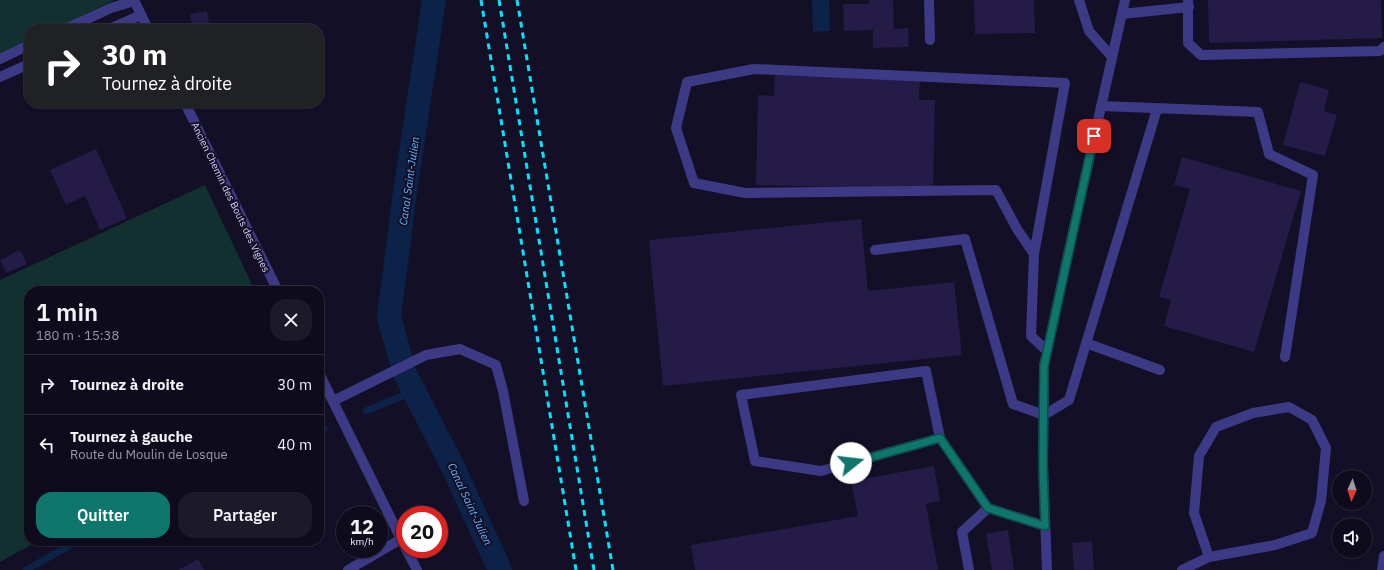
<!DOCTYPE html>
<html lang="fr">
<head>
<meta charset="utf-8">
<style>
  body { margin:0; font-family:"IBM Plex Sans",sans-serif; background:#1c1929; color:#f1f3f6; height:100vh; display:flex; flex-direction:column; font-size:15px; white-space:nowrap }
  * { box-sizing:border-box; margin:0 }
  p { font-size:13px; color:#9b9ba3 }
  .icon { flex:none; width:22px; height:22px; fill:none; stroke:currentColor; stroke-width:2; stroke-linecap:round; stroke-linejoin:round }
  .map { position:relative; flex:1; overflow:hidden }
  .details { position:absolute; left:24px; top:286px; width:300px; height:260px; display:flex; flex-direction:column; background:#0e0b1c; border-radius:16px; box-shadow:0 1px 3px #0004,0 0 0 1px #2e2b3b }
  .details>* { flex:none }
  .guide { position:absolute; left:24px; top:24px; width:300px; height:84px; border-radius:16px; box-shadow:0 1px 3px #0004,0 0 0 1px #2e2b3b; background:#202124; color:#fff; overflow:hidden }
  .needle { width:26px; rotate:183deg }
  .tools { position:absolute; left:1332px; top:470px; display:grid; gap:8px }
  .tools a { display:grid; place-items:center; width:40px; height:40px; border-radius:50%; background:#0e0b1c; box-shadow:0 1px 3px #0004,0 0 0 1px #2e2b3b; font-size:20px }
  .speed { position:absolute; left:336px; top:506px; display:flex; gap:8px; font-size:20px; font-weight:700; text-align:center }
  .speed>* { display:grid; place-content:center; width:52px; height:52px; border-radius:50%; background:#0e0b1c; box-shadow:0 1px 3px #0004,0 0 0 1px #2e2b3b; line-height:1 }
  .speed small { font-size:10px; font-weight:400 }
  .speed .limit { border:6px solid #d22; background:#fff; color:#111 }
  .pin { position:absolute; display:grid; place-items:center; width:34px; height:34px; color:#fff; margin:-17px; border-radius:8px; box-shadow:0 2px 6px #0006 }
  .me { position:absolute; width:44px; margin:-22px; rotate:74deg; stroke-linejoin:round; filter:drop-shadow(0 0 3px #0008) }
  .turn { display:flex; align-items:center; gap:14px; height:84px; padding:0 12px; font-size:18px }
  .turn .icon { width:52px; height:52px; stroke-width:2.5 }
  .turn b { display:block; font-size:28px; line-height:34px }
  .round { display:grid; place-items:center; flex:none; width:42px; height:42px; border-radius:16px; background:#1c1929 }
  .summary { display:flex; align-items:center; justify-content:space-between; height:68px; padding:0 12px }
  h1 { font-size:24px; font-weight:600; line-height:30px }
  .button { display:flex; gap:8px; margin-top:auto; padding:8px 12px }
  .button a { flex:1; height:46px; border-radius:16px; background:#0f766e; color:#fff; font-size:16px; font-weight:600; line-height:46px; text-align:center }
  .button a+a { background:#1c1929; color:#f1f3f6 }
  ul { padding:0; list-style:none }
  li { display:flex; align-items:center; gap:12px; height:60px; padding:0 12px; border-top:1px solid #2e2b3b }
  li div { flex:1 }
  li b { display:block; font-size:15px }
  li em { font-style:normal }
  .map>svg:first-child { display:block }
  .green { fill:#12302f }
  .water { fill:#0c2248 }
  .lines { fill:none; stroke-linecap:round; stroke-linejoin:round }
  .stream { stroke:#0c2248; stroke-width:7 }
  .canal { stroke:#0c2248; stroke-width:24 }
  .building { fill:#241b47 }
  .minor { stroke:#3d3a85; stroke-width:10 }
  .rail { stroke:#00e5ff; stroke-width:3; stroke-dasharray:6 5; stroke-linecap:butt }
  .route-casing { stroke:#0a4d48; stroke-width:10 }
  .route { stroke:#0f766e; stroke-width:7 }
  .labels { text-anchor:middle; stroke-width:4; stroke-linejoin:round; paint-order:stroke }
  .street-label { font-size:10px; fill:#d9d4ff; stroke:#130f26 }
  .water-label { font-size:11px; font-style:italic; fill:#62b6ff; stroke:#130f26 }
</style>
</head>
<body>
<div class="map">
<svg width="1384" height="570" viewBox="0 0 1384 570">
  <rect width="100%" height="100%" fill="#130f26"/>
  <g class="green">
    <path d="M0,0H113V1L54,29H29V40L0,54Z"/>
    <path d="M205,185L255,291H29V541H38L0,562V280Z"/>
  </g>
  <path class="water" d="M812,0H829L830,31L813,32Z"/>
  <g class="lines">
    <g class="stream">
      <path d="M366,411L414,391"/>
      <path d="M319,432L324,429"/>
      <path d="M26,570L78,541"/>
    </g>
    <g class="canal">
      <path d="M401,360L389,317L404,199L434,0"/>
      <path d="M405,374L452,465L500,570"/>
    </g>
  </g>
  <g class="building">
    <path d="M869,0H893L894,29L908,28L909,47L873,48V30L844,31L843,4H869Z"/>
    <path d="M974,0H1034L1035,33L975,34Z"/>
    <path d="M1208,0H1381L1382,38L1209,43Z"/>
    <path d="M207,11L210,29H171V27L192,24L190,14Z"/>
    <path d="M775,75L920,79L919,100H935L933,189L756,185L758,95L774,96Z"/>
    <path d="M1300,82L1329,90L1324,111L1337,115L1325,156L1283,145Z"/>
    <path d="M96,149L127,218L100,230L85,196L66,205L50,170Z"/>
    <path d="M1182,157L1301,191L1254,352L1164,326L1171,300L1159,297L1190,189L1174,185Z"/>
    <path d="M861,219L868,291L954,282L962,355L663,386L649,240Z"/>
    <path d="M20,250L27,264L6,273L0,260Z"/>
    <path d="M934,466L940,501L926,504L938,570H695L691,545L858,516L851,481Z"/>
    <path d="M1008,530L1014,570H992L986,534Z"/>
    <path d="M1092,541L1094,570H1074L1072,543Z"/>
    <path d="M198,559L204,570H178Z"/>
  </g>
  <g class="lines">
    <g class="minor">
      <path d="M134,0L148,29"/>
      <path d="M929,0L930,40"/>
      <path d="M1079,0L1089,31L1112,57"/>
      <path d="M1188,0V43L1201,55L1380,51L1384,47"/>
      <path d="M1122,14L1189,7"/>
      <path d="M65,29L111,8L134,1"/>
      <path d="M109,29L141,15"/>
      <path d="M0,59L29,45"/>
      <path d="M0,77L29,64"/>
      <path d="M185,103L278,291"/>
      <path d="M1101,106L1258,112L1269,154L1313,175L1285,357"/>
      <path d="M875,250L965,239L1013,404L1044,415L1069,400L1157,109"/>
      <path d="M1034,254L1065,83L754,69L687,82L676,128L694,183L745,193L996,190L1017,229L1034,254L1031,336L1047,351"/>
      <path d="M1086,343L1160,370"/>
      <path d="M319,373L405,547"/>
      <path d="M333,401L426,355L460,349L496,365L503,391L524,501"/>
      <path d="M940,438L821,471L755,461L741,395L926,371L940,438L988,508L1045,526"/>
      <path d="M406,549L417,570"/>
      <path d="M348,570L401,539"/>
      <path d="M969,570L962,532L988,508"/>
      <path d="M1047,570L1043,465L1044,366L1068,254L1125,0"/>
      <path d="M1182,570L1209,557L1194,513L1199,456L1216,427L1253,413L1289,407L1312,420L1326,448L1321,501L1312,533L1275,545L1209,557"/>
      <path d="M1382,570L1384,556"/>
    </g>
    <g class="rail">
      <path d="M481,0L576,570"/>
      <path d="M499,0L594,570"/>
      <path d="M517,0L613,570"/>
    </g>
  </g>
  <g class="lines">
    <g class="route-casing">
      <path id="route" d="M851,463L940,438L988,508L1045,526L1043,465L1044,366L1094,136"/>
    </g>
    <use href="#route" class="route"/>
  </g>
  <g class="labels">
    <g class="street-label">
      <text transform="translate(231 197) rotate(64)" y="4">Ancien Chemin des Bouts des Vignes</text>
    </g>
    <g class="water-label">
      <text transform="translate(409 181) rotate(-82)" y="4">Canal Saint-Julien</text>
      <text transform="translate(470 504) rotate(65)" y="4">Canal Saint-Julien</text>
    </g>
  </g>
</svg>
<div class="tools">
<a><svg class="needle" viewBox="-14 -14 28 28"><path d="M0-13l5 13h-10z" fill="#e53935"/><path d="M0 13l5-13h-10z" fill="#9b9ba3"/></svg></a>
<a><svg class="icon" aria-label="sound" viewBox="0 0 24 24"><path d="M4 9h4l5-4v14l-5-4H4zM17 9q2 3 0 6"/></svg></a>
</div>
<div class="speed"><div>12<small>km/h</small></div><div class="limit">20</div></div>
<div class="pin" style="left:1094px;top:136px;background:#d93025"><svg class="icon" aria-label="arrive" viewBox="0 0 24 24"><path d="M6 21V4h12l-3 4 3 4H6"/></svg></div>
<svg class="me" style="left:851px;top:463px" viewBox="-20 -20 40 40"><circle r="19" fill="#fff"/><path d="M0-13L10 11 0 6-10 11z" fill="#0f766e"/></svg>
<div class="guide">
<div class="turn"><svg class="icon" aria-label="right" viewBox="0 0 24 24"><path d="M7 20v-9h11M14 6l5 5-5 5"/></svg><div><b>30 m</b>Tournez à droite</div></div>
</div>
<section class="details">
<div class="summary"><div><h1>1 min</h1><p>180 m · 15:38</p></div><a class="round"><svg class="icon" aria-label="close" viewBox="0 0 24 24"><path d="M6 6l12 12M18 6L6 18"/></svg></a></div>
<ul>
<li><svg class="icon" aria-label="right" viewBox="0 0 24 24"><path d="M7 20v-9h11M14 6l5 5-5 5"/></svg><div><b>Tournez à droite</b></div><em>30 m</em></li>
<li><svg class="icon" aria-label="left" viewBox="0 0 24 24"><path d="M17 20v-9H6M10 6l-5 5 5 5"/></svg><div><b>Tournez à gauche</b><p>Route du Moulin de Losque</p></div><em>40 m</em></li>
</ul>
<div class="button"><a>Quitter</a><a>Partager</a></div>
</section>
</div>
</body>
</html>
